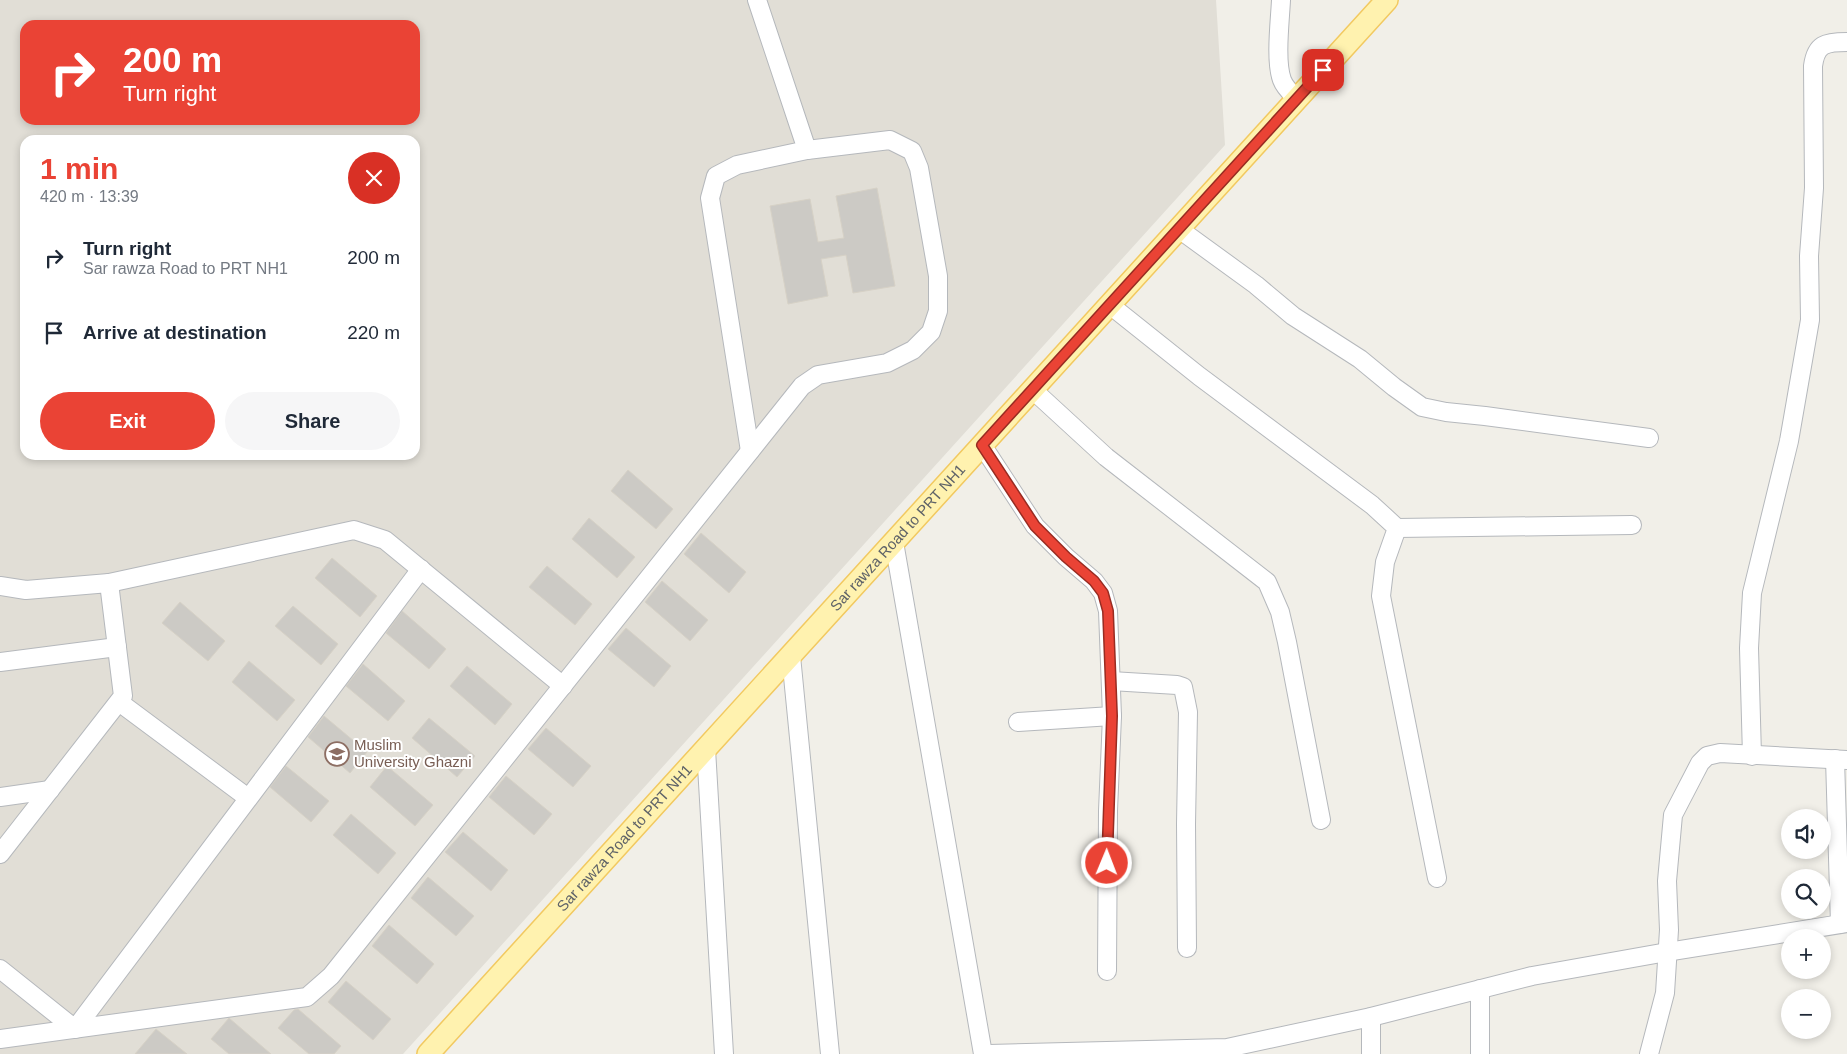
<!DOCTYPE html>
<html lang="en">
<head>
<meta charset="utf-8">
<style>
  body { margin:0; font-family:Helvetica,sans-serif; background:#f6f6f7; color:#1f2937; height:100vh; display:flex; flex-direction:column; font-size:19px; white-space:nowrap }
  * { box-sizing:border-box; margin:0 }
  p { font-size:16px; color:#747a83 }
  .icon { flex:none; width:28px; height:28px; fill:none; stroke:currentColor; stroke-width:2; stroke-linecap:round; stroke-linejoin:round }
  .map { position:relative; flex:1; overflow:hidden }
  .sheet { position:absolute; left:20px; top:135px; width:400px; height:325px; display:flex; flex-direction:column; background:#fff; border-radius:15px; box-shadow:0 2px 8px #0003 }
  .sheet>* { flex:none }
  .guide { position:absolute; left:20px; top:20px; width:400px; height:105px; border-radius:15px; box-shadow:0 2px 8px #0003; background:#ea4335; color:#fff; overflow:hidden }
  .buttons { position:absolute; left:1781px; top:809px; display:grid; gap:10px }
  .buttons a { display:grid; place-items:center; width:50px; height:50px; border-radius:50%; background:#fff; box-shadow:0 2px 8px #0003; font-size:25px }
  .pin { position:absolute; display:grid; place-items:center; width:42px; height:42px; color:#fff; margin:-21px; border-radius:10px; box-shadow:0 2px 8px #0006 }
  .me { position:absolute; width:55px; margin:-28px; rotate:1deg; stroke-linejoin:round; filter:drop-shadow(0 0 4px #0008) }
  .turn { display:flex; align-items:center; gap:18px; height:105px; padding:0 20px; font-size:22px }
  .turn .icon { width:65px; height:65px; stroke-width:2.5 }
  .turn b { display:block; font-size:35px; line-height:42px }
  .round { display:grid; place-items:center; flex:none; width:52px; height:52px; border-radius:26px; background:#f6f6f7 }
  .headline { display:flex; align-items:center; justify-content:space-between; height:85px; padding:0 20px }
  h1 { font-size:30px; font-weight:700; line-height:38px; color:#ea4335 }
  .primary-button { display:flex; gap:10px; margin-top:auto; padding:10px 20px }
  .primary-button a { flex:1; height:58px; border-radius:30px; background:#ea4335; color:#fff; font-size:20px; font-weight:700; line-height:58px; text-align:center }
  .primary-button a+a { background:#f6f6f7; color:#1f2937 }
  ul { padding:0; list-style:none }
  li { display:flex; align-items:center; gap:15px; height:75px; padding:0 20px }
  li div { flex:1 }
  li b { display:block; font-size:19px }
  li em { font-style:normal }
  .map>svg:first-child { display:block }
  .education { fill:#e1ded6; fill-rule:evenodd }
  .building { fill:#cccac5; stroke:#d6d1c6 }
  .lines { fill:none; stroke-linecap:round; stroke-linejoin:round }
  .minor-casing { stroke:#b5b8bc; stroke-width:20 }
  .major-casing { stroke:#f2c960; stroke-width:24 }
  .minor { stroke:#fff; stroke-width:18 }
  .major { stroke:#fff2af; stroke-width:21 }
  .route-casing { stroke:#982c22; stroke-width:12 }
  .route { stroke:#ea4335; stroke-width:9 }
  .labels { text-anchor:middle; stroke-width:4; stroke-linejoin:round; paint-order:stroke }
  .street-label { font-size:15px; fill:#5f6368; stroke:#fff }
  .education-label { font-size:15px; fill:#785e54; stroke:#fff; text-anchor:start }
</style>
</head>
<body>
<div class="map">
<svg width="1847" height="1054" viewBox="0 0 1847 1054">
  <rect width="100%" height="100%" fill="#f1efe8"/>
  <path class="education" d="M0,0H1216L1225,145L403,1054H0ZM25,25H415V120H25ZM25,140H415V455H25Z"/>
  <g class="building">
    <path d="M877,188L895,286L853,293L846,255L821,259L828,296L788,304L770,206L810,199L818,242L844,238L836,196Z"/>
    <path d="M628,470L673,509L656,529L611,491Z"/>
    <path d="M589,518L635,557L617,578L572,539Z"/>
    <path d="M701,533L746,572L729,593L684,554Z"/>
    <path d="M332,558L377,596L360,617L315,578Z"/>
    <path d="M547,566L592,604L575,625L529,587Z"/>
    <path d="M662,581L708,620L690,641L645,602Z"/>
    <path d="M180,602L225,641L208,661L162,623Z"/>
    <path d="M293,606L338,644L321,665L275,626Z"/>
    <path d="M402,611L446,649L429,669L386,633Z"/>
    <path d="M626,628L671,666L654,687L608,649Z"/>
    <path d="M249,661L295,700L277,721L232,682Z"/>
    <path d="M363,664L405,701L388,721L346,686Z"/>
    <path d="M467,666L512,704L495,725L450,686Z"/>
    <path d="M324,716L367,752L350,773L308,737Z"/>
    <path d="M429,718L475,756L457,777L412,738Z"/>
    <path d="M546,728L591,766L573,787L528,749Z"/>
    <path d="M286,766L329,801L311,822L270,787Z"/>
    <path d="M387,766L433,805L415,826L370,787Z"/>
    <path d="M506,776L552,814L534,835L489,797Z"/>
    <path d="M351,814L396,853L378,874L333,835Z"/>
    <path d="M463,832L508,870L491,891L445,852Z"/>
    <path d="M428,877L474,916L456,936L411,898Z"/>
    <path d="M389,925L434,964L417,984L372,946Z"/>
    <path d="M346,981L391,1019L373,1040L328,1002Z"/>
    <path d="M298,1009L341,1046L334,1054H309L278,1028L294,1010Z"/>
    <path d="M229,1018L271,1054H229L211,1039Z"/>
    <path d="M156,1029L187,1054H135Z"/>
  </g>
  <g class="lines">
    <g class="minor-casing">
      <g id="minor">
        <path d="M1281,0C1280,21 1275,61 1282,80C1285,88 1291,93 1297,99"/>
        <path d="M1179,229L1256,285L1293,316L1360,359L1394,387L1422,407L1446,412L1485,416L1649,438"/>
        <path d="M1110,305L1199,376L1372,505L1397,528L1385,562L1381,596L1437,878"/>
        <path d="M1033,390L1106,457L1267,582L1280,612L1287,642L1321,820"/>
        <path d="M982,445L1035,526L1066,557L1094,581L1103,593L1108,611L1112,716L1108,811L1107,971"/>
        <path d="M750,451L710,198L716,176L737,165L807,150L757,0"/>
        <path d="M1397,528L1632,525"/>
        <path d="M894,542L983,1054"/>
        <path d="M109,583L354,530L385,540L563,686"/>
        <path d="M0,586L26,590L109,583L123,696L0,854"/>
        <path d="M791,656L830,1054"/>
        <path d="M0,662L117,647"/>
        <path d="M1111,681L1177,685L1183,687L1188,712L1186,824L1187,948"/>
        <path d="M119,702L248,798"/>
        <path d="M1018,722L1112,716"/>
        <path d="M706,749L724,1054"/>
        <path d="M1752,756L1749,648L1752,593L1789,441L1810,320L1809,256L1814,188L1813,66C1816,44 1825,42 1847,42"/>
        <path d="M1835,759L1840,924"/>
        <path d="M0,797L50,790"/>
        <path d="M0,969L75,1029L421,569"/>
        <path d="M1371,1017V1054"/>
        <path d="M0,1039L307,997L331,976L802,386L818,375L887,363L913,350L931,332L938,311V276L919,168L912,151L890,140L807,150"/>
        <path d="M989,1054L1227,1048L1371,1017L1532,976L1667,952L1847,923"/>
        <path d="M1480,1054V989"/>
        <path d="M1649,1054L1665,993L1669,930L1667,881L1673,815L1700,763L1707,756L1720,753L1847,760"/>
      </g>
    </g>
    <g class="major-casing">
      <g id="major">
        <path id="s1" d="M428,1054L1387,0"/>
      </g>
    </g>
    <use href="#minor" class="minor"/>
    <use href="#major" class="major"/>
  </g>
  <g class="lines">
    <g class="route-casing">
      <path id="route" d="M1107,863L1112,716L1108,611L1103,593L1094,581L1066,557L1035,526L982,445L1323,70"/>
    </g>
    <use href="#route" class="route"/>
  </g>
  <defs>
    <g id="university-ring" transform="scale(1.25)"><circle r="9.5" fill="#fff" stroke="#8d6e63" stroke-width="1.5"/><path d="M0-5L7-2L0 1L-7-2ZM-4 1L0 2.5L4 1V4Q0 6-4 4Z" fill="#8d6e63"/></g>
  </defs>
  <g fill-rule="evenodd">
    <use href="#university-ring" x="337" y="754"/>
  </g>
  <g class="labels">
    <g class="street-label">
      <text dy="5" stroke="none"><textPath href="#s1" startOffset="698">Sar rawza Road to PRT NH1</textPath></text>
      <text dy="5" stroke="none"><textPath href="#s1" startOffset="292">Sar rawza Road to PRT NH1</textPath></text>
    </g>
    <g class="education-label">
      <text x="354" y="750">Muslim<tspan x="354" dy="17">University Ghazni</tspan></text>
    </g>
  </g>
</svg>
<div class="buttons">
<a><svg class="icon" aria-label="sound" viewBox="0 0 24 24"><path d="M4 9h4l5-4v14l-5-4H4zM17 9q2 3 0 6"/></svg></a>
<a><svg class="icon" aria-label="search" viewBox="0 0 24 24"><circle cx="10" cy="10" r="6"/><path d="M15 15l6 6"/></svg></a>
<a>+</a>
<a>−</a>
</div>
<div class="pin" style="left:1323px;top:70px;background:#d93025"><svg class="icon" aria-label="arrive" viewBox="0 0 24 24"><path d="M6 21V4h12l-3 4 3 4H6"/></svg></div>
<svg class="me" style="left:1107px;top:863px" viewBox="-20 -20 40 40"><circle r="17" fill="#ea4335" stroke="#fff" stroke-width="3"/><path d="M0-11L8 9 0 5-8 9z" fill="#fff"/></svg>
<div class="guide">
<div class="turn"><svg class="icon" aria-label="right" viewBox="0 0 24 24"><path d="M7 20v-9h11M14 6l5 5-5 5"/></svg><div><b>200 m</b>Turn right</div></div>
</div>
<section class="sheet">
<div class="headline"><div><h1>1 min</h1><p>420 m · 13:39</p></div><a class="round" style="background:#d93025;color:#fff"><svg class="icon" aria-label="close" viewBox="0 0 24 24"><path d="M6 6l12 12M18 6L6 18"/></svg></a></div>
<ul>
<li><svg class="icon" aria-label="right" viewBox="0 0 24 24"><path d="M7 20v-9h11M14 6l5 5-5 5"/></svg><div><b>Turn right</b><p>Sar rawza Road to PRT NH1</p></div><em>200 m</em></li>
<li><svg class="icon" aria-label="arrive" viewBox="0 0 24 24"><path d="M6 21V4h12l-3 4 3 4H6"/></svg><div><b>Arrive at destination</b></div><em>220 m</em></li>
</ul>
<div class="primary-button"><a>Exit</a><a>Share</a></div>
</section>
</div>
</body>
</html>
